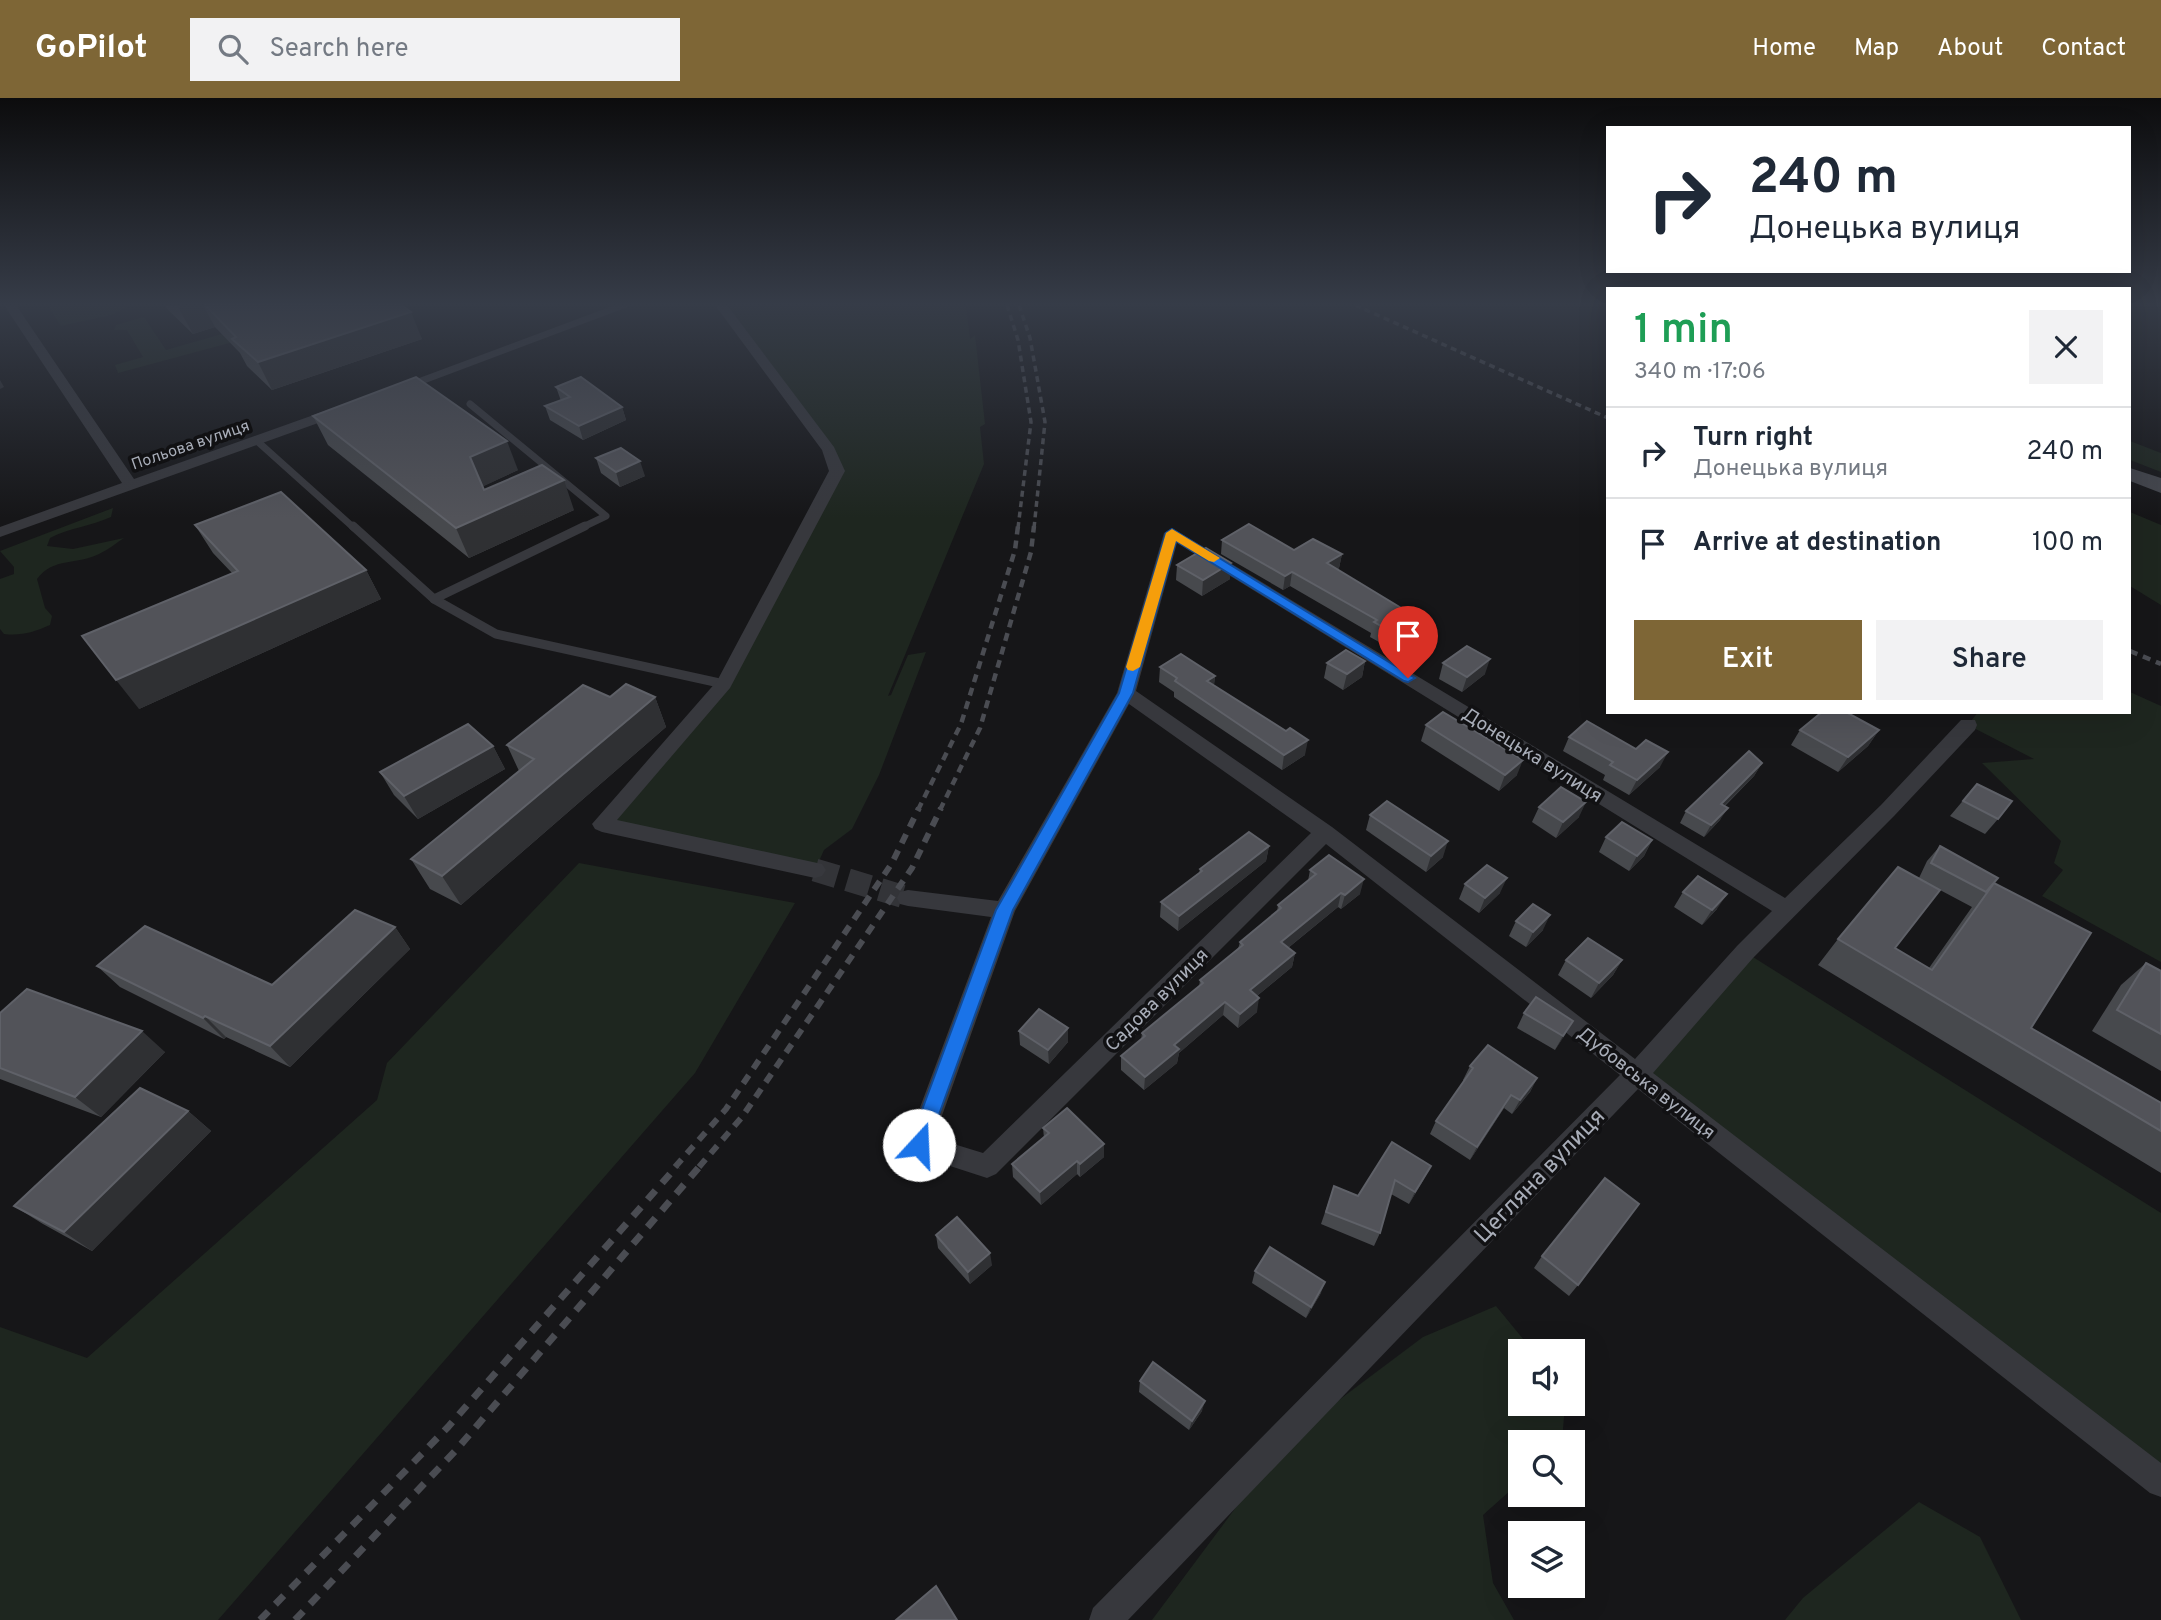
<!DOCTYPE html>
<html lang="en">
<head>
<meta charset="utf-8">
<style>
  body { margin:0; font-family:Overpass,sans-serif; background:#f2f2f3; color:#1f2937; height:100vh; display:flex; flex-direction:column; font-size:26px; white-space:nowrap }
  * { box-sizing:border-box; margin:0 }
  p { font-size:23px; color:#747a83 }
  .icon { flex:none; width:38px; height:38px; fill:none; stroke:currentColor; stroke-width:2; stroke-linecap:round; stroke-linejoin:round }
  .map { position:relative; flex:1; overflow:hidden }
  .details { position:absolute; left:1606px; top:189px; width:525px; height:427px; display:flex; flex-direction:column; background:#fff; border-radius:0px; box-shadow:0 7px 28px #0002 }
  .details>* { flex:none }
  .banner { position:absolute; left:1606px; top:28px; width:525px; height:147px; border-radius:0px; box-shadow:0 7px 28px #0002; background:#fff; color:#1f2937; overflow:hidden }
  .fabs { position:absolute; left:1508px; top:1241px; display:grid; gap:14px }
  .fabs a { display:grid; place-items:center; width:77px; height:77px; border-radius:0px; background:#fff; box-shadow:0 7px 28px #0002; font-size:35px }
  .pin { position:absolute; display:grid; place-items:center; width:60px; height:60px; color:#fff; margin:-72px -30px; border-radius:50% 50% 50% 0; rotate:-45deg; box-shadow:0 0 7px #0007 }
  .pin .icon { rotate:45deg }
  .me { position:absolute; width:77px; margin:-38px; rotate:20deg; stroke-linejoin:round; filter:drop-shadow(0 0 5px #0008) }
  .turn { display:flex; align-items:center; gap:24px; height:147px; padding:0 28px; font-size:32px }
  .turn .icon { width:91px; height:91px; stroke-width:2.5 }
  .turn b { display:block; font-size:49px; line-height:60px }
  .round { display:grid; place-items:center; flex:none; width:74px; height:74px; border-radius:0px; background:#f2f2f3 }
  .head { display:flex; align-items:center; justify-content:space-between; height:119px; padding:0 28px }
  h1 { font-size:42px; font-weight:600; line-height:52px; color:#1e9e55 }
  .button { display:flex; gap:14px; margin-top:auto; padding:14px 28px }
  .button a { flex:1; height:80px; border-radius:0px; background:#7e6636; color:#fff; font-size:28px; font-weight:600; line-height:80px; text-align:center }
  .button a+a { background:#f2f2f3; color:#1f2937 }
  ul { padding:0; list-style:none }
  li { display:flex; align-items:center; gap:21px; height:91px; padding:0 28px; border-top:2px solid #e0e1e3 }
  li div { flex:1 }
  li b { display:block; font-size:26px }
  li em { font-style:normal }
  header { display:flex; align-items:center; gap:42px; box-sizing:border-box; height:98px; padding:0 35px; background:#7e6636; color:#fff }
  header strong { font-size:33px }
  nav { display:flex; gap:38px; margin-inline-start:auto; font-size:24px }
  .search { width:490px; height:63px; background:#f2f2f3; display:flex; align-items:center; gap:18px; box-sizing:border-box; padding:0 24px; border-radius:0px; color:#747a83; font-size:26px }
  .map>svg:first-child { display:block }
  .green { fill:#1e261f }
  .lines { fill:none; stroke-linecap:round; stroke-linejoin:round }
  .minor-tunnel { stroke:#333438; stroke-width:23; stroke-dasharray:23 11; stroke-linecap:butt }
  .service-far1 { stroke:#37383d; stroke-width:7 }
  .service { stroke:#37383d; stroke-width:9 }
  .minor { fill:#37383d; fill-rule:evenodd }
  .secondary { fill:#45474d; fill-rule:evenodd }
  .rail-far3 { stroke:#4a4c52; stroke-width:3.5; stroke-dasharray:6 4.5; stroke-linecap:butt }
  .rail-far2 { stroke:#4a4c52; stroke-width:4.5; stroke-dasharray:8 6; stroke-linecap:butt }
  .rail-far1 { stroke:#4a4c52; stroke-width:6; stroke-dasharray:10 8; stroke-linecap:butt }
  .rail { stroke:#4a4c52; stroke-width:7; stroke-dasharray:12 10; stroke-linecap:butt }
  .wall { fill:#47494d; fill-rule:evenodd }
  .shaded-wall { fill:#2f3033 }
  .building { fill:#525359; stroke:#5f6168; stroke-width:2 }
  .route { fill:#1a73e8; stroke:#114b97; stroke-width:2 }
  .slow { fill:#f59e0b }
  .labels { text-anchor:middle; stroke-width:7; stroke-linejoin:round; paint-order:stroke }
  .far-street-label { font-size:16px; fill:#a8adb8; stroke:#111113 }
  .street-label { font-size:19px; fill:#a8adb8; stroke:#111113 }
  .near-street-label { font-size:23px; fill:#a8adb8; stroke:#111113 }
</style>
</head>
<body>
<header>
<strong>GoPilot</strong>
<div class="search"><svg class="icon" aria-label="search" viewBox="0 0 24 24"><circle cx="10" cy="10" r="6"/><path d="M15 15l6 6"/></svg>Search here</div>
<nav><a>Home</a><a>Map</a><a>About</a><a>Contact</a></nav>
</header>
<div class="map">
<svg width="2161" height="1522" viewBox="0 0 2161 1522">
  <rect width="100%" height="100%" fill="#161618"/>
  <g class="green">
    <path d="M48,207H131L111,217L61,228Z"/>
    <path d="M323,207L237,243L118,275L115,267L143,259L127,232H114L116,227L144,219L166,252Z"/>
    <path d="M721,207H966L970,241L975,237L985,326L980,329L984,366L888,598L891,597L908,557L926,554L879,677L852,731L824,752L815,772L602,726L724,586L837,373L829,351Z"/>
    <path d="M2130,343L2161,355V374L2130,362Z"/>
    <path d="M113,410L111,419C91,428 69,430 50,440L47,448L73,451L124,440C116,445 108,452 99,456C78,467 53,459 37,481L45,510L52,518L50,527C34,534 22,538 4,536L0,531V481L14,476V469L0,453Z"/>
    <path d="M2130,414L2161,427V507L2130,488Z"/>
    <path d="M2130,594L2161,608V864L2042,798L2063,772L2054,765L2061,743L1982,665L2034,661L1968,627L1978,614H2130Z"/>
    <path d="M579,765L795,805L695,975L218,1522H0V1229L87,1260L377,1002L387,965Z"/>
    <path d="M1745,854L2161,1115V1384L1637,976Z"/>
    <path d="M1496,1208L1533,1253H1521V1306H1565L1562,1344H1521V1383L1483,1417L1493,1485L1514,1522H1152L1287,1341L1423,1239Z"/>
    <path d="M1919,1404L1980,1439L2021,1522H1785L1803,1500Z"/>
  </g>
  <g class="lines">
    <path class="minor-tunnel" d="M815,772L908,800"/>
    <g class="service-far1">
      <path d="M470,306L606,418L581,430"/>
      <path d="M256,342L354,430"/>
    </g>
    <g class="service">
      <path d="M353,428L434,501L496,536L724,586"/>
      <path d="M434,501L585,428"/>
    </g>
    <g class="minor">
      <path d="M4,207H16L134,381L336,309L341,308L348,312L346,315L0,439V429L122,385Z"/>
      <path d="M615,207H633L399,295H389L387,292Z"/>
      <path d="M715,207H727L834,349L845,373L730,590L617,722L822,766L826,772L822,778L815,780L602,734L595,731L592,726L717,583L829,373L822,352Z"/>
      <path d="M1172,430L1785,800L1881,707L1961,622H1975L1977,627L1975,632L1895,717L1753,860L1653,975L2161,1365V1399L2150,1395L1638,991L1128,1522H1089L1093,1510L1620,977L1326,746L996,1076L987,1080L910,1055L906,1047L991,819L908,808L900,806L897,800L900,794L908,792L998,803L1117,595L1164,435ZM1177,445L1772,813L1737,848L1635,961L1332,729L1136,593ZM1129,606L1311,735L983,1055L934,1040L1015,813Z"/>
    </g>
    <path class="secondary" d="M2130,370L2161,380V395L2130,383Z"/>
    <g class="rail-far3">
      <path d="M1007,207L1018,242L1031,324L1018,430"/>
      <path d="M1019,207L1030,240L1045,324L1034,430"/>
      <path d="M1355,207L1608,320"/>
    </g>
    <g class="rail-far2">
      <path d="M2130,553L2161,566"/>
      <path d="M918,712L961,626L1015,452L1018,428"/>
      <path d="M940,712L980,630L1031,454L1034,428"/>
    </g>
    <g class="rail-far1">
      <path d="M675,1069L726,1011L892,765L919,710"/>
      <path d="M699,1069L742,1019L912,770L941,710"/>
    </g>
    <g class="rail">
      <path d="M260,1522L448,1329L677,1068"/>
      <path d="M295,1522L457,1351L700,1068"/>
    </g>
  </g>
  <g class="wall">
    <path d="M163,207H401L422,241L272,292L247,268L240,255L215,229L193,236Z"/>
    <path d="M556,289L622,309L626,322L583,342L550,322L545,308L561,303Z"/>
    <path d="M313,318L518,372L483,388L484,392L574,412L469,460L328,347Z"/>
    <path d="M596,360L645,378L620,389L601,375Z"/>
    <path d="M195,427L366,472L381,501L139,611L232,475L213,455Z"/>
    <path d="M1222,442L1294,452L1342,456L1339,470L1337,472L1412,534L1390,550L1370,539L1371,535L1290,488L1283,492L1221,456Z"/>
    <path d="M1177,467L1230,481L1202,498L1176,482Z"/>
    <path d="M1365,563L1362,579L1343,592L1324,580L1327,565Z"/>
    <path d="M1443,565L1485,576L1462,594L1439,581Z"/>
    <path d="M1160,569L1215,578L1214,587L1305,657L1282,672L1174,599V594L1159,584Z"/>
    <path d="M610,599H655L666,629L461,807L430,791L411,761L519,673L507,647Z"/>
    <path d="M1426,627L1517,677L1499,693L1421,643Z"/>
    <path d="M1800,632H1879L1868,648L1838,674L1791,647Z"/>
    <path d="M1569,639L1660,669L1629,697L1603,682L1605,677L1563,653Z"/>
    <path d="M493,648L505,671L418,721L394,697L380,674Z"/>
    <path d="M1762,665L1754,678L1725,708L1720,722L1704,739L1680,725L1686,713Z"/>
    <path d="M1977,686L1998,721L1985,736L1950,718Z"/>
    <path d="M1539,709L1579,719L1556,740L1532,724Z"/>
    <path d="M1370,717L1443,759L1426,774L1366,732Z"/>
    <path d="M1606,739L1652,742L1644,758L1629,773L1599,754Z"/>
    <path d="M1269,748L1266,763L1178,833L1160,819L1161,804L1199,775L1200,771Z"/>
    <path d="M1940,748L1993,786L2031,930L2161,1005V1075L1818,867L1838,841L1919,780L1927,763ZM1940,792L1972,809L1929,870L1895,850Z"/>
    <path d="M1310,772L1360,796L1341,811L1338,809L1288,850L1295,855L1292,869L1257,898V914L1238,930L1223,917L1179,955L1177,965L1144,992L1121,972V958L1141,942L1142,935L1199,889L1200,882L1238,851L1240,844L1277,814L1278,807L1308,783Z"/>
    <path d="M1465,786L1500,795L1479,815L1459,801Z"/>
    <path d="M1683,794L1717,811L1702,827L1674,809Z"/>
    <path d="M1516,823L1543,832L1526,849L1509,838Z"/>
    <path d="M395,829L410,851L290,969L226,939L224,941L120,889L97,868L272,887Z"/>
    <path d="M1566,862H1622L1613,877L1591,900L1558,877Z"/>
    <path d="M2146,865L2161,873V973L2092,933L2121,887Z"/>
    <path d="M0,915L165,954L101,1019L0,981Z"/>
    <path d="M1524,915L1573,923L1555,952L1517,930Z"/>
    <path d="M1019,933L1068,944L1049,966L1020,947Z"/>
    <path d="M1470,968L1537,980L1530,994L1512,1016L1504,1010L1470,1062L1430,1036L1436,1023L1464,983L1463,982Z"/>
    <path d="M188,1013L211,1033L92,1153L43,1126L14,1108Z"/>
    <path d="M1043,1030L1104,1046V1059L1080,1079L1077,1076L1041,1107L1013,1079L1012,1066L1044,1040Z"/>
    <path d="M1392,1044L1424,1081L1409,1106L1391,1096L1380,1135L1374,1148L1321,1126L1334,1088L1358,1098Z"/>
    <path d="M936,1137L992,1167L970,1186L938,1150Z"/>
    <path d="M1542,1158L1578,1187L1569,1198L1534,1170Z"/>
    <path d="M1255,1173L1321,1195L1306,1220L1252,1185Z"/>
    <path d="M1140,1283L1202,1313L1189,1332L1139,1294Z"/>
  </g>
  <g class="shaded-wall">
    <path d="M186,207H203L215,229L193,236L178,209Z"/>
    <path d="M411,214L422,241L272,292L258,264Z"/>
    <path d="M0,282L4,289L0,291Z"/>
    <path d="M622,309L626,322L583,342L579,328Z"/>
    <path d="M507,343L518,372L482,389L470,359Z"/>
    <path d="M640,363L645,378L620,389L616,374Z"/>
    <path d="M564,382L574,412L469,460L456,430Z"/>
    <path d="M1342,456L1339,470L1324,480L1327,465Z"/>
    <path d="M1231,465L1230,481L1202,498L1203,482Z"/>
    <path d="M366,472L381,501L139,611L116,582Z"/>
    <path d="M1292,474L1290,488L1283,492L1285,478Z"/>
    <path d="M1416,519L1412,534L1390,550L1393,535Z"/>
    <path d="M1490,561L1485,576L1462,594L1467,579Z"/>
    <path d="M1365,563L1362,579L1343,592L1347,576Z"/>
    <path d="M1215,578L1213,594L1207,583Z"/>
    <path d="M655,599L666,629L461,807L442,778Z"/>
    <path d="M1879,632L1868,648L1838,674L1848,659Z"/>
    <path d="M1308,642L1305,657L1282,672L1284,657Z"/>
    <path d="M493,648L505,671L418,721L404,698Z"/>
    <path d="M1668,654L1660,669L1629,697L1637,682Z"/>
    <path d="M1523,662L1517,677L1499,693L1505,677Z"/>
    <path d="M1762,665L1754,678L1714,718L1721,706Z"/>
    <path d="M1586,704L1579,719L1556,740L1563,724Z"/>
    <path d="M1728,710L1720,722L1704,739L1711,727Z"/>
    <path d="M1652,742L1644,758L1629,773L1637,758Z"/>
    <path d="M1448,743L1443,759L1426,774L1431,758Z"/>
    <path d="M1269,748L1266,763L1178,833L1179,818Z"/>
    <path d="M1507,780L1500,795L1479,815L1485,800Z"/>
    <path d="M1364,781L1360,796L1341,811L1345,797Z"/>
    <path d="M1341,795L1338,809L1278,858L1281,844Z"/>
    <path d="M1727,796L1717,811L1702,827L1712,812Z"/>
    <path d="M1550,817L1543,832L1526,849L1533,834Z"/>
    <path d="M395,829L410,851L290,969L270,948Z"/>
    <path d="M1295,855L1292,869L1247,906L1250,892Z"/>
    <path d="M1622,862L1613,877L1591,900L1599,885Z"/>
    <path d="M1259,900L1257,914L1238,930L1240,916Z"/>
    <path d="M1225,904L1223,917L1179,955L1177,965L1144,992L1145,979L1174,947Z"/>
    <path d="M205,918L226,939L224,941L203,920Z"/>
    <path d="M1573,923L1565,937L1555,952L1563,938Z"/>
    <path d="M1068,930V944L1049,966L1048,952Z"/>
    <path d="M142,933L165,954L101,1019L75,999Z"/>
    <path d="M1537,980L1530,994L1512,1016L1520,1002Z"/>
    <path d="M1511,997L1504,1010L1470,1062L1477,1049Z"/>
    <path d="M188,1013L211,1033L92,1153L64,1134Z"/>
    <path d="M1104,1046V1059L1080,1079V1066Z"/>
    <path d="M1077,1063V1076L1041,1107L1040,1094Z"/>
    <path d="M1431,1068L1424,1081L1409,1106L1415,1094Z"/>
    <path d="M990,1155L992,1167L970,1186L968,1174Z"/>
    <path d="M1325,1184L1321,1195L1306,1220L1311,1209Z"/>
    <path d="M1205,1303L1202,1313L1189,1332L1192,1323Z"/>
  </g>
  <g class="building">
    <path d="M205,207H401L411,214L258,264L232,241L236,239Z"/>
    <path d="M416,279L507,343L470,359L484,392L542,367L564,382L456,430L313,318Z"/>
    <path d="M581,279L622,309L579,328L545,308L570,299L556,289Z"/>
    <path d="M621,350L640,363L616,374L596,360Z"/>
    <path d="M281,394L366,472L116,582L82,538L238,473L195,427Z"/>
    <path d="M1249,426L1294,452L1313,441L1342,456L1327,465L1416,519L1393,535L1374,524L1377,522L1292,474L1285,478L1222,442Z"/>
    <path d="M1206,450L1231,465L1203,482L1177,467Z"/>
    <path d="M1467,548L1490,561L1467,579L1443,565Z"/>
    <path d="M1346,552L1365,563L1347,576L1327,565Z"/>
    <path d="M1181,556L1215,578L1207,583L1286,633L1290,630L1308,642L1284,657L1175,583L1177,580L1160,569Z"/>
    <path d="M626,586L655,599L442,778L411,761L534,661L507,647L583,587L610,599Z"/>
    <path d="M1443,614L1523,662L1505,677L1426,627Z"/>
    <path d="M1822,614H1846L1879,632L1848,659L1800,632Z"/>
    <path d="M1587,623L1636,651L1646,642L1668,654L1637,682L1610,667L1613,664L1569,639Z"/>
    <path d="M468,626L493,648L404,698L380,674Z"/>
    <path d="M1749,653L1762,665L1721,706L1728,710L1711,727L1686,713Z"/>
    <path d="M1977,686L2012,703L1998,721L1963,703Z"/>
    <path d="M1561,689L1586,704L1563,724L1539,709Z"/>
    <path d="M1387,703L1448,743L1431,758L1370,717Z"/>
    <path d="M1622,724L1652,742L1637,758L1606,739Z"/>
    <path d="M1249,734L1269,748L1179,818L1161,804L1202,773L1200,771Z"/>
    <path d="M1940,748L1998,780L1986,794L1931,765Z"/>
    <path d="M1329,757L1364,781L1345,797L1341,795L1281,844L1295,855L1250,892L1259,900L1240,916L1225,904L1174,947L1179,951L1145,979L1121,958L1145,938L1142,935L1203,885L1200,882L1243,847L1240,844L1281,810L1278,807L1316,776L1310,772Z"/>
    <path d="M1487,767L1507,780L1485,800L1465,786Z"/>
    <path d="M1898,769L1940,792L1895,850L1932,872L1994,785L2091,835L2031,930L2161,1005V1033L1838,841Z"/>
    <path d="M1698,778L1727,796L1712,812L1683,794Z"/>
    <path d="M1533,806L1550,817L1533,834L1516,823Z"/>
    <path d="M355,812L395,829L270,948L205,918L203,920L97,868L145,828L272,887Z"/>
    <path d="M1588,840L1622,862L1599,885L1566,862Z"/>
    <path d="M2146,865L2161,873V936L2117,912Z"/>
    <path d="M27,891L142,933L75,999L0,970V915Z"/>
    <path d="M1536,899L1573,923L1563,938L1524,915Z"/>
    <path d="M1039,911L1068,930L1048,952L1019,933Z"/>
    <path d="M1488,947L1537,980L1520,1002L1511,997L1477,1049L1436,1023L1473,970L1470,968Z"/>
    <path d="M140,990L188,1013L64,1134L14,1108Z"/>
    <path d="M1067,1010L1104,1046L1080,1066L1077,1063L1040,1094L1012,1066L1049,1035L1043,1030Z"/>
    <path d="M1392,1044L1431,1068L1415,1094L1395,1082L1380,1135L1326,1114L1334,1088L1358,1098Z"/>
    <path d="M1605,1080L1639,1106L1578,1187L1542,1158Z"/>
    <path d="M957,1119L990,1155L968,1174L936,1137Z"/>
    <path d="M1270,1149L1325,1184L1311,1209L1255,1173Z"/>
    <path d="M1153,1264L1205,1303L1192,1323L1140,1283Z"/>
    <path d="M936,1488L957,1522H896Z"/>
  </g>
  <linearGradient id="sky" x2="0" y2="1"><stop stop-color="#0c0c0d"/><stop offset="0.49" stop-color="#363c48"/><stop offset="1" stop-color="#363c48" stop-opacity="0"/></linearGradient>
  <rect width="2161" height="420" fill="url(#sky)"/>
  <path class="route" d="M1172,431L1415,580L1408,584L1404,583L1176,443L1133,595L1013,812L928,1047L926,1053L919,1056L912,1053L909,1047L996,812L1119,595L1166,435Z"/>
  <path class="slow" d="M1172,431L1220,460L1214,464L1209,463L1176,443L1140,569L1133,573L1128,572L1126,569L1166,435Z"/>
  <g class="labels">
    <g class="far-street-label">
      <text transform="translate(190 346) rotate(-19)" y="6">Польова вулиця</text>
    </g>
    <g class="street-label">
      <text transform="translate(1533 656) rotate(32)" y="7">Донецька вулиця</text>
      <text transform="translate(1156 901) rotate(-45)" y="7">Садова вулиця</text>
      <text transform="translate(1647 984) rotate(38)" y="7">Дубовська вулиця</text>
    </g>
    <g class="near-street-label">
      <text transform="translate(1539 1077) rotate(-46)" y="8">Цегляна вулиця</text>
    </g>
  </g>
</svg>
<div class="fabs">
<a><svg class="icon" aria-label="sound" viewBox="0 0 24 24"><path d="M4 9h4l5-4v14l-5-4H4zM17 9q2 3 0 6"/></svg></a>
<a><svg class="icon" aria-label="search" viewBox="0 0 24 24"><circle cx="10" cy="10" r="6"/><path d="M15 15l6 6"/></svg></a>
<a><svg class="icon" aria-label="layers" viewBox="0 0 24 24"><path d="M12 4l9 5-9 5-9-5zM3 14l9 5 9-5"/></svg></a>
</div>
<div class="pin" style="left:1408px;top:580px;background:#d93025"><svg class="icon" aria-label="arrive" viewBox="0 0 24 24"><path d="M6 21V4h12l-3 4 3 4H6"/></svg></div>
<svg class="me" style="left:919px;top:1047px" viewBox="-20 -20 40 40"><circle r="19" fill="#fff"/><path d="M0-13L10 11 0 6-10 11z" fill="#1a73e8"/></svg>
<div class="banner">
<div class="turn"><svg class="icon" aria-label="right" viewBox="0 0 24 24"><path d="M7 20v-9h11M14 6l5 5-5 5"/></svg><div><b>240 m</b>Донецька вулиця</div></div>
</div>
<section class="details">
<div class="head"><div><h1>1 min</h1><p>340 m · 17:06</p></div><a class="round"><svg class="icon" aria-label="close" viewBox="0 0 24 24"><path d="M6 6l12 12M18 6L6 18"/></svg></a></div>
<ul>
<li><svg class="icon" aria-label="right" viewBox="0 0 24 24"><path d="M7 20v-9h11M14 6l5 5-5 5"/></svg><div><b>Turn right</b><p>Донецька вулиця</p></div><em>240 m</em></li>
<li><svg class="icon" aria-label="arrive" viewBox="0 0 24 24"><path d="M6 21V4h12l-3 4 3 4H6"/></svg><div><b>Arrive at destination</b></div><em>100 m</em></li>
</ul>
<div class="button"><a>Exit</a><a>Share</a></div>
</section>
</div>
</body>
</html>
